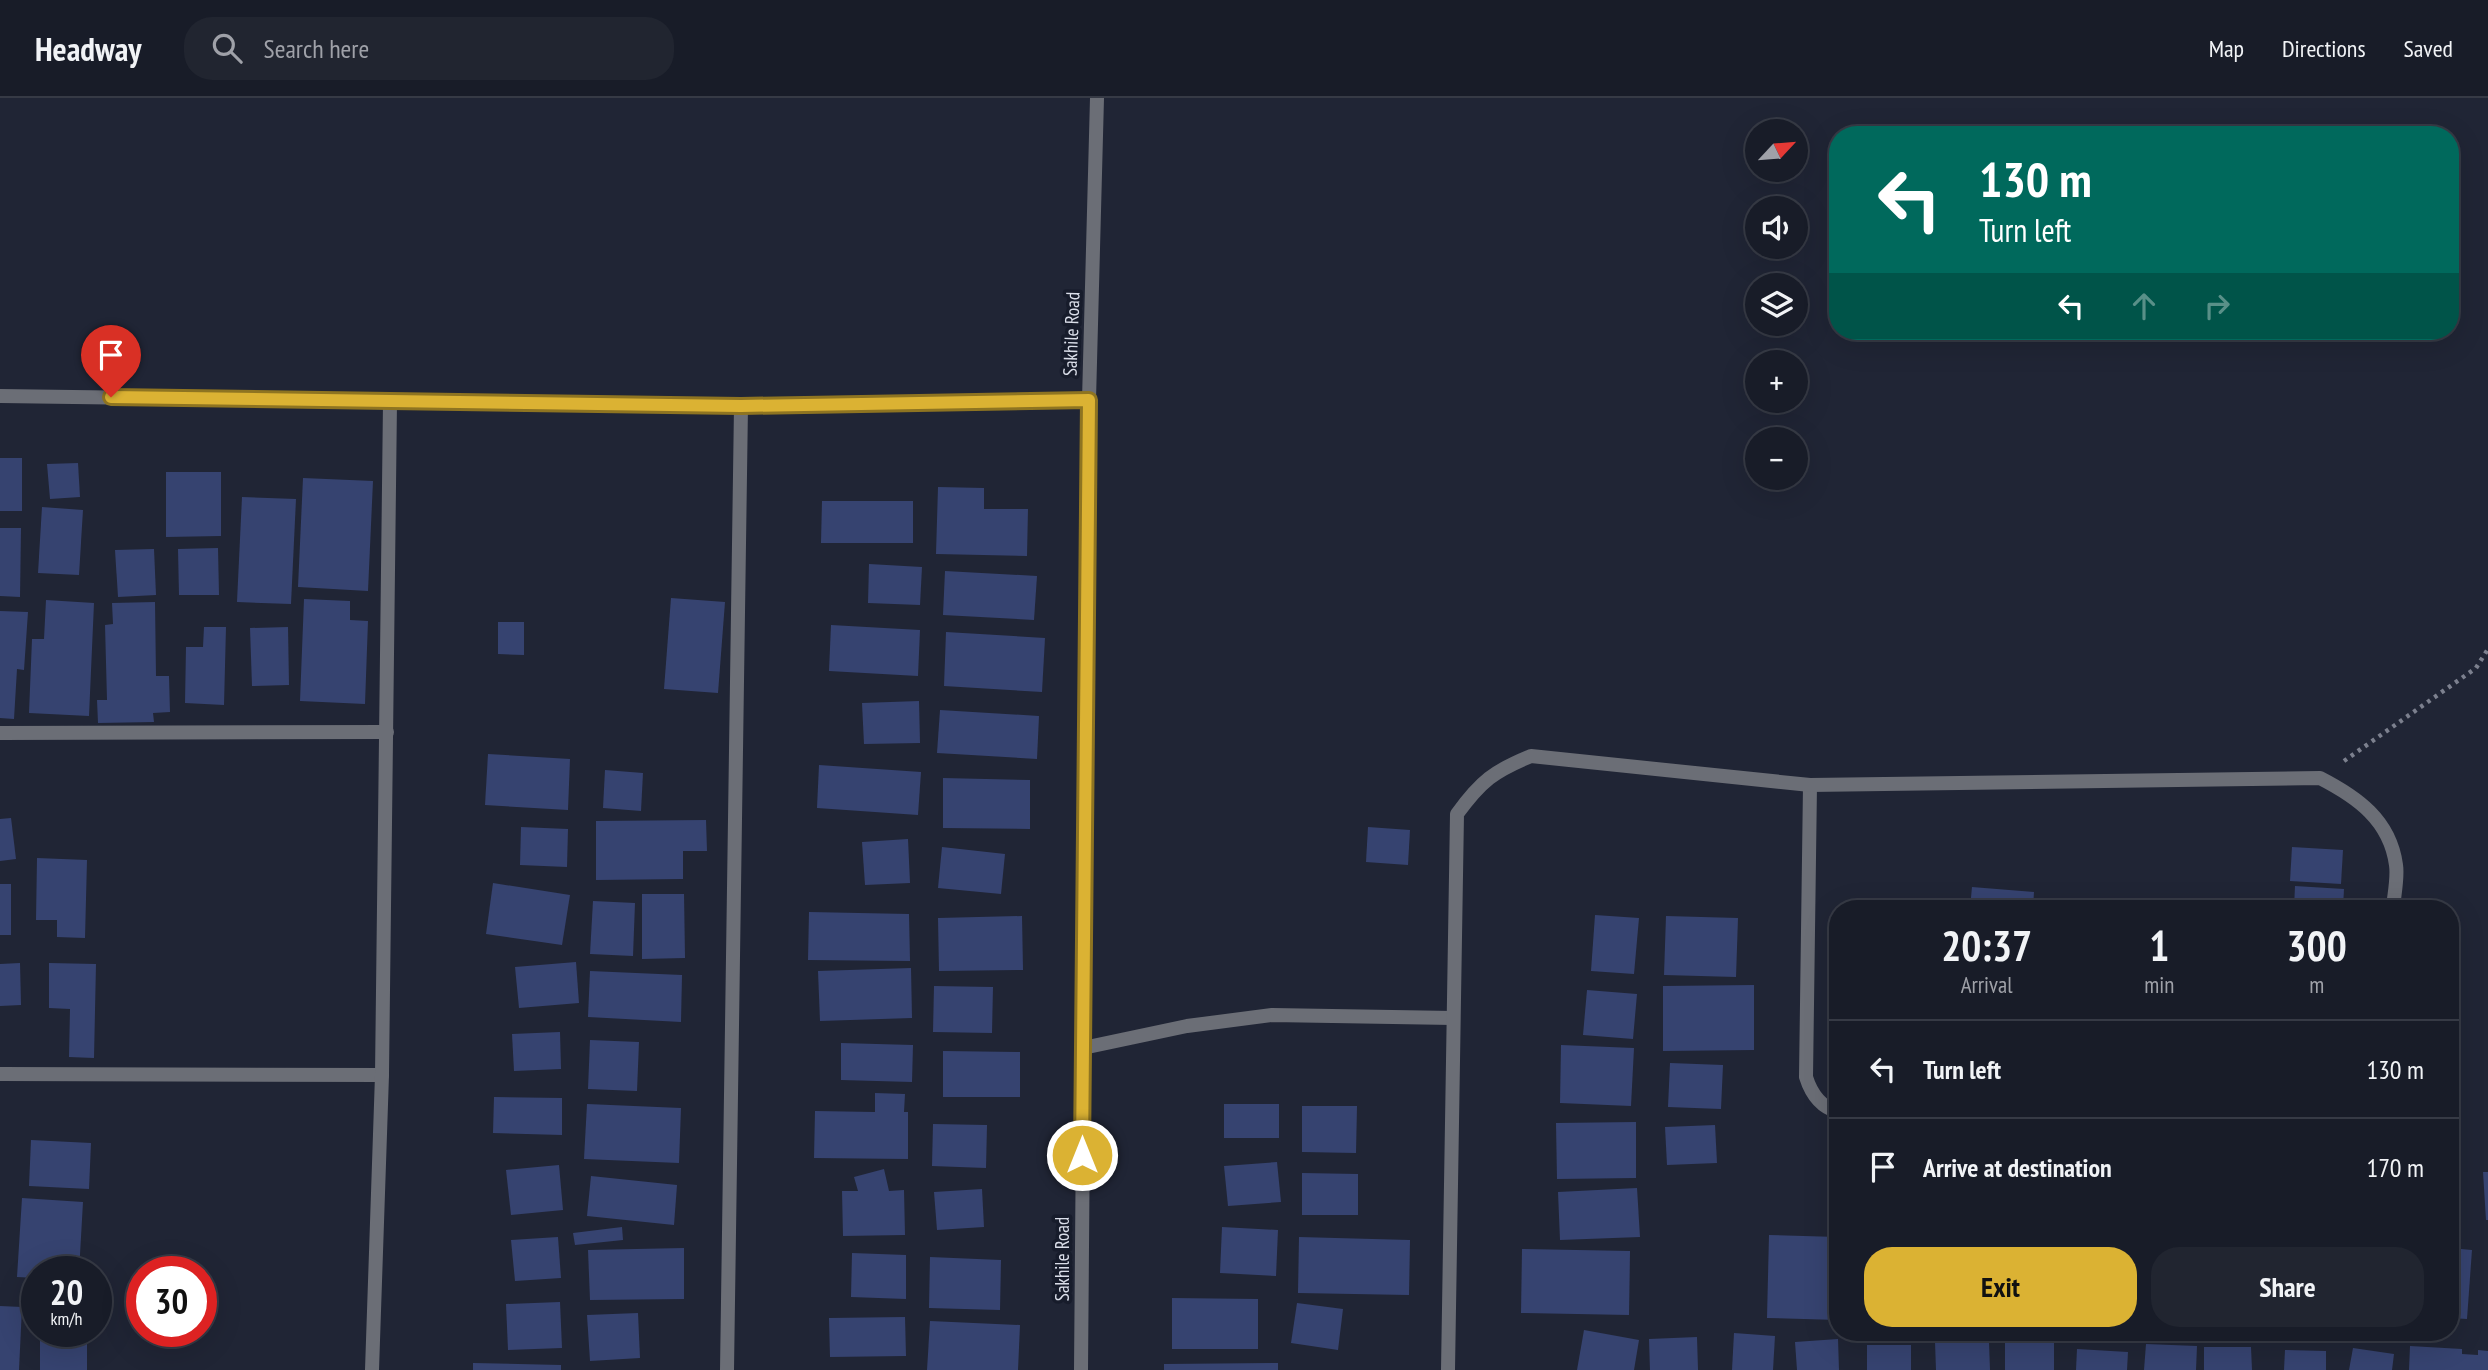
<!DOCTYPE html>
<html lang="en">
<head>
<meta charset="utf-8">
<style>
  body { margin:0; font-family:"PT Sans Narrow",sans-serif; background:#212530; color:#f1f3f6; height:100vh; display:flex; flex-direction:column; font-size:26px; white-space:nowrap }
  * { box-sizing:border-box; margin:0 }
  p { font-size:23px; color:#9fa1a8 }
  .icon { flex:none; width:38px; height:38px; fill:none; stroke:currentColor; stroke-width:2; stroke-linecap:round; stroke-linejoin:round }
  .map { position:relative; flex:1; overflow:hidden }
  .panel { position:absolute; left:1829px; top:802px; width:630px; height:441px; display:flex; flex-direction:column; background:#181c28; border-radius:28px; box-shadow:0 7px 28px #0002,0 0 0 2px #363a45 }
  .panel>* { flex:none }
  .guide { position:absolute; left:1829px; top:28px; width:630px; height:214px; border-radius:28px; box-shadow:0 7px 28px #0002,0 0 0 2px #363a45; background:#00695c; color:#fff; overflow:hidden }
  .needle { width:46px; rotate:64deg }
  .tools { position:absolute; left:1745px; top:21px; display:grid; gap:14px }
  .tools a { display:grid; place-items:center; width:63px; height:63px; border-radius:50%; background:#181c28; box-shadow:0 7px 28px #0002,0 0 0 2px #363a45; font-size:35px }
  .speed { position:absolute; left:21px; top:1158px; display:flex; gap:14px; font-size:35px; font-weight:700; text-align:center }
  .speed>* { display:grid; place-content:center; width:91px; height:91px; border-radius:50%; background:#181c28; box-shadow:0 7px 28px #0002,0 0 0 2px #363a45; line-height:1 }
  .speed small { font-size:18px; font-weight:400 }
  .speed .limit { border:10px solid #d22; background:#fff; color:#111 }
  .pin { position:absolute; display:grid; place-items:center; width:60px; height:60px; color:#fff; margin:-72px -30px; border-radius:50% 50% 50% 0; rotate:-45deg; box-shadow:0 0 7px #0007 }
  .pin .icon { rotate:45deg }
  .me { position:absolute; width:77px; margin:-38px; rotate:0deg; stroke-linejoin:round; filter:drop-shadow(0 0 5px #0008) }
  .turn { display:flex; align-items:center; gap:24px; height:147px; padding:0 35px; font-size:32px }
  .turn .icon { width:91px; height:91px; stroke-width:2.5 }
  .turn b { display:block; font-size:49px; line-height:60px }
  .lanes { display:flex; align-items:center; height:66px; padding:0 35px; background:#0003; justify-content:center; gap:35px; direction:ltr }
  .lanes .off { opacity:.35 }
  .eta { display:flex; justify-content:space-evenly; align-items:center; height:119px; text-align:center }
  .eta b { font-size:42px; font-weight:700; line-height:49px }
  .action { display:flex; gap:14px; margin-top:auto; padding:14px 35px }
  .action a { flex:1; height:80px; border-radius:28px; background:#dbb233; color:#111; font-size:28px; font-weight:700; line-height:80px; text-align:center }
  .action a+a { background:#212530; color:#f1f3f6 }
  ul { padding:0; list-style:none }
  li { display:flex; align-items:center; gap:21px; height:98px; padding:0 35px; border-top:2px solid #363a45 }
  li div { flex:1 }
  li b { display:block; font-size:26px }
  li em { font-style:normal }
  header { display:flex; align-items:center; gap:42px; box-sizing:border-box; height:98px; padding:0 35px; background:#181c28; border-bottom:2px solid #363a45 }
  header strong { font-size:33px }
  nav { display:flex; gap:38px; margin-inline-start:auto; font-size:24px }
  .search { width:490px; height:63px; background:#212530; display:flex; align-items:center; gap:18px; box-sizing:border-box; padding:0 24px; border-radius:28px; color:#9fa1a8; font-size:26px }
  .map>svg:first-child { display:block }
  .building { fill:#364370 }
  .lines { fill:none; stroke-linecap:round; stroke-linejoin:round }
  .path { stroke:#7c808e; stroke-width:4.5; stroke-dasharray:3.5 5; stroke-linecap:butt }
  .street { stroke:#6b6e76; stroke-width:14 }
  .route-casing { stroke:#8e7421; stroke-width:18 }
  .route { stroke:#dbb233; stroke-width:12 }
  .labels { text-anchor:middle; stroke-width:7; stroke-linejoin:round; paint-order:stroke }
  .street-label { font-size:19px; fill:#dadee9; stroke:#171c2b }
</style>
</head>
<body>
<header>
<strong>Headway</strong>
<div class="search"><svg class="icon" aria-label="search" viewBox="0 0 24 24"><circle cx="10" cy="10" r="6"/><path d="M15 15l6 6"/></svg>Search here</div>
<nav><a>Map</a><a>Directions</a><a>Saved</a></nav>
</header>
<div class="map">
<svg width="2488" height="1272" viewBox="0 0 2488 1272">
  <rect width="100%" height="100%" fill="#202535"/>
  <g class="building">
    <rect x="0" y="360" width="22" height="53"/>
    <path d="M78,365L80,399L50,401L47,366Z"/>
    <path d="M166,374H221V438L166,439Z"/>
    <path d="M303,380L373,383L368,493L298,489Z"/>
    <path d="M938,389L984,390V411H1028L1027,458L936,456Z"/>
    <path d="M242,399L296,401L291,506L237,504Z"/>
    <path d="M822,403H913V445H821Z"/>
    <path d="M42,409L83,412L79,477L38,475Z"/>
    <path d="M0,430H21L20,499L0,498Z"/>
    <path d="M218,450L219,497H179L178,451Z"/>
    <path d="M154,451L156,497L118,499L115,452Z"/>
    <path d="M869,466L922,469L920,507L868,505Z"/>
    <path d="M945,473L1037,478L1034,522L943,517Z"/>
    <path d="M671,500L725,504L718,595L664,591Z"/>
    <path d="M304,501L350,503V522L368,523L365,606L300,603Z"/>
    <path d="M46,502L94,505L89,618L29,615L32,541H44Z"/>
    <path d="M155,504L156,578H169L170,614L153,615L154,624L98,625L97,602H107L105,527L113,526L112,505Z"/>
    <path d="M0,513L28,514L24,572L17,571L14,621L0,620Z"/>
    <path d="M498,524H524V557L498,556Z"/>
    <path d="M831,527L920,532L918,578L829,573Z"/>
    <path d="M204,529H226L224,607L185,605L186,549H203Z"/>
    <path d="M288,529L289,587L252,588L250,530Z"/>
    <path d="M946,534L1045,540L1042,594L944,588Z"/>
    <path d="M919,603L920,645L864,646L862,605Z"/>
    <path d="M940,612L1039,618L1037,661L937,655Z"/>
    <path d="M488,656L570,661L568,712L485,707Z"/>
    <path d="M819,667L921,674L918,717L817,710Z"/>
    <path d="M605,672L643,675L641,713L603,710Z"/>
    <path d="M943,680L1030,682V731L943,730Z"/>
    <path d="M11,720L16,761L0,763V721Z"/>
    <path d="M706,722L707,753H683V781L596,782V723Z"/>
    <path d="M521,729L568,731L567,769L520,767Z"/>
    <path d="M1368,729L1410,732L1408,767L1366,764Z"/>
    <path d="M908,741L910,785L865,787L862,744Z"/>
    <path d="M942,749L1005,756L1001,796L938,790Z"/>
    <path d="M2292,749L2343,752L2341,786L2290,783Z"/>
    <path d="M37,760L87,762L85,840L57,839V822H36Z"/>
    <path d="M493,785L570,797L562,847L486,836Z"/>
    <rect x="0" y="786" width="11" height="51"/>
    <path d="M2295,788L2344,791L2343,810H2294Z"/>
    <path d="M1972,789L2034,794L2033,810H1970Z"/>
    <path d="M642,796H684L685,860L642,861Z"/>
    <path d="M593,803L635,805L633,858L590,856Z"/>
    <path d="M809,814L909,816L910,863L808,862Z"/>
    <path d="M1595,817L1639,820L1634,876L1591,873Z"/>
    <path d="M1022,818L1023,872L939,873L938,820Z"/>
    <path d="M1666,818L1738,820L1736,879L1664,877Z"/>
    <path d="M576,864L579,905L519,910L515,869Z"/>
    <path d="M20,865L21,907L0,908V866Z"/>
    <path d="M49,865L96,866L94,960L69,959L70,911L49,910Z"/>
    <path d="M911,870L912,920L820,923L818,873Z"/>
    <path d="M590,873L682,877L681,924L588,919Z"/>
    <path d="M1754,887V952L1663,953V888Z"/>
    <path d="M934,888L993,889L992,935L933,934Z"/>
    <path d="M1587,892L1637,896L1633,941L1583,937Z"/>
    <path d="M560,934L561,971L514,973L512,936Z"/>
    <path d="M590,942L639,944L637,993L588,991Z"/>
    <path d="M841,945L913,947L912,984L841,982Z"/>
    <path d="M1561,947L1634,950L1631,1008L1560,1005Z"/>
    <path d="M943,953L1020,954V999H943Z"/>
    <path d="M1670,965L1723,967L1721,1011L1668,1009Z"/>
    <path d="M875,995L905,996L904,1014H908V1061L814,1060L815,1013L875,1014Z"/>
    <path d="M494,999L562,1000V1037L493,1035Z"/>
    <path d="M587,1006L681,1010L679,1065L584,1061Z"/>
    <rect x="1224" y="1006" width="55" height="34"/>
    <path d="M1302,1008H1357L1356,1055L1302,1054Z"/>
    <path d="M1636,1024V1080L1557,1081L1556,1025Z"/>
    <path d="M933,1026L987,1027L986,1070L932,1068Z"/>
    <path d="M1715,1027L1717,1065L1667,1067L1665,1029Z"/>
    <path d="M31,1042L91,1045L89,1091L29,1088Z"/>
    <path d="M1277,1064L1281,1104L1228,1108L1224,1068Z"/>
    <path d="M559,1067L563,1112L511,1117L506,1072Z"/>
    <path d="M884,1071L889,1093L904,1092L905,1137L843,1138L842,1093H858L854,1079Z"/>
    <path d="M2483,1074H2488V1122H2486Z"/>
    <path d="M1302,1075L1358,1076V1117H1302Z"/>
    <path d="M591,1078L677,1087L674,1127L587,1118Z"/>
    <path d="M1637,1090L1640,1139L1560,1142L1558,1094Z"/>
    <path d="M982,1091L984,1129L937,1132L934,1094Z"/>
    <path d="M22,1100L83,1104L79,1174H37V1180L17,1179Z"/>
    <path d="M622,1129L623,1142L575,1147L573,1135Z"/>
    <path d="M1222,1129L1278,1132L1276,1178L1220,1175Z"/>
    <path d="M1769,1137L1838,1139V1222L1767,1220Z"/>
    <path d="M558,1139L561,1180L515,1183L511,1142Z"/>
    <path d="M1299,1139L1410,1142L1409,1197L1298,1195Z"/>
    <path d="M684,1150V1201L590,1202L588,1152Z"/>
    <path d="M2450,1150L2472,1152L2467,1221L2450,1220Z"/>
    <path d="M1522,1151L1630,1153L1629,1217L1521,1215Z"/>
    <path d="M852,1155L906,1157V1201L851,1199Z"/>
    <path d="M930,1159L1001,1162L1000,1212L929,1210Z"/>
    <path d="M1172,1200L1258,1201V1251H1172Z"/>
    <path d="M560,1204L562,1250L508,1252L506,1206Z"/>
    <path d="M1297,1205L1343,1211L1338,1252L1291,1245Z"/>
    <path d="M0,1208L22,1209L19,1272H0Z"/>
    <path d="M638,1215L640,1260L590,1263L587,1217Z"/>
    <path d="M905,1219L906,1258L830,1259L829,1220Z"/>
    <path d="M930,1223L1020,1227L1018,1272H927Z"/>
    <path d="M1584,1232L1639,1242L1634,1272H1577Z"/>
    <rect x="40" y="1234" width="47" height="38"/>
    <path d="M1734,1235L1775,1238L1773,1272H1732Z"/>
    <path d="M1697,1239L1698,1272H1650L1649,1241Z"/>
    <path d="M1838,1241L1839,1272H1797L1795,1244Z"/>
    <path d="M1935,1244H1989L1990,1272H1936Z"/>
    <rect x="2005" y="1245" width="49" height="27"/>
    <path d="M2146,1246L2197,1248L2196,1272H2144Z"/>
    <rect x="1867" y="1247" width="44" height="25"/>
    <path d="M2410,1248L2462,1251V1256L2478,1257V1252L2488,1253V1272H2409Z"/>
    <path d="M2204,1249H2251L2252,1272H2204Z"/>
    <path d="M2353,1250L2394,1256L2392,1272H2349Z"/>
    <path d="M2077,1251L2128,1254L2127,1272H2076Z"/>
    <path d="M2285,1252L2326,1253V1272H2284Z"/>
    <path d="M473,1265L561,1267V1272H473Z"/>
    <path d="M1278,1265V1272H1164V1266Z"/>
  </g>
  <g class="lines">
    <path class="path" d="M2344,663L2476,570L2488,551"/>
    <g class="street">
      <path d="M0,298L741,308L1089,302"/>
      <path d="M0,635L387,634"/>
      <path d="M1810,687L1806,979C1811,995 1820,1009 1838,1014"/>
      <path d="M1083,950L1187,928L1272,917L1453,920"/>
      <path d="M0,976L382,977"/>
      <path d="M372,1272L382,977L390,304"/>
      <path d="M727,1272L741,308"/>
      <path d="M1081,1272L1089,302L1097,0"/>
      <path d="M1448,1272L1457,716C1481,683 1494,673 1531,658L1810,687L2320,680C2357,699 2390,722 2396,767C2398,780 2394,797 2393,810"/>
    </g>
  </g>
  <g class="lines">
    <g class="route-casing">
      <path id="route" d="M111,299L741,308L1089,302L1082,1057"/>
    </g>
    <use href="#route" class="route"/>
  </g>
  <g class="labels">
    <g class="street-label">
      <text transform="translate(1071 236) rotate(-88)" y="7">Sakhile Road</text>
      <text transform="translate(1062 1161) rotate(-90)" y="7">Sakhile Road</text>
    </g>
  </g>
</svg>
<div class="tools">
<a><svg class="needle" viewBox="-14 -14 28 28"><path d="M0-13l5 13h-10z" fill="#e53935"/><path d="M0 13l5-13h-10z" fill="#9fa1a8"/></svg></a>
<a><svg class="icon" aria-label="sound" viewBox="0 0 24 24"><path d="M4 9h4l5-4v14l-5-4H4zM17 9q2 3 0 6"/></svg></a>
<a><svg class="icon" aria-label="layers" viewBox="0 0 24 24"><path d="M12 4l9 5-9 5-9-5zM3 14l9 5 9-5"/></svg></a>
<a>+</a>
<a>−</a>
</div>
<div class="speed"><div>20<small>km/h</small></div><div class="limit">30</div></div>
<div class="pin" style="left:111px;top:299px;background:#d93025"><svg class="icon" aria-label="arrive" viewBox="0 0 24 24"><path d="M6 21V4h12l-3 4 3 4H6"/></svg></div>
<svg class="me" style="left:1082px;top:1057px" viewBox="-20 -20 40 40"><circle r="17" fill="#dbb233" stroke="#fff" stroke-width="3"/><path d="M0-11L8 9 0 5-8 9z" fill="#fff"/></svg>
<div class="guide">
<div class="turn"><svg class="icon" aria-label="left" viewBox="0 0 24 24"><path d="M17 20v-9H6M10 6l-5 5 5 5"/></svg><div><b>130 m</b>Turn left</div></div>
<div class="lanes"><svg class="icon" aria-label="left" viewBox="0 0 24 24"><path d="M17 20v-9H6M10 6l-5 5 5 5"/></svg><svg class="icon off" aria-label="ahead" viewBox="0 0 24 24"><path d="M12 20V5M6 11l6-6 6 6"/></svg><svg class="icon off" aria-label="right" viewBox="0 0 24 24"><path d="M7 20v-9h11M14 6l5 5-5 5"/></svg></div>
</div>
<section class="panel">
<div class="eta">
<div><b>20:37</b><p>Arrival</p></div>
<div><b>1</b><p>min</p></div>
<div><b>300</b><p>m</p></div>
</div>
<ul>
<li><svg class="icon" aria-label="left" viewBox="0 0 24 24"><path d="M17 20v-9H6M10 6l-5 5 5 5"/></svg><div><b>Turn left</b></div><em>130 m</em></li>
<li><svg class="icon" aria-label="arrive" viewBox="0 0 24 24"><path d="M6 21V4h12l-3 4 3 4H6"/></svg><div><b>Arrive at destination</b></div><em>170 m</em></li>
</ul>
<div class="action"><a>Exit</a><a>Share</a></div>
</section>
</div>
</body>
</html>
